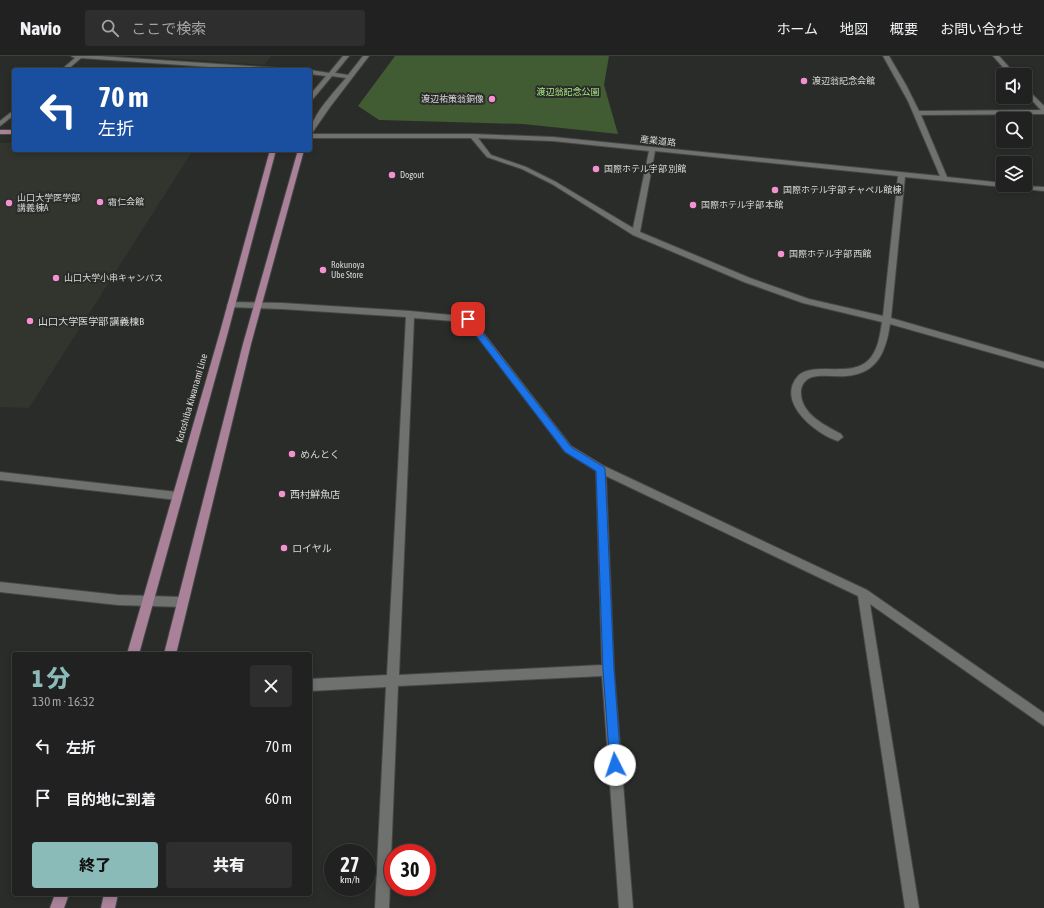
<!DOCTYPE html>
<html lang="ja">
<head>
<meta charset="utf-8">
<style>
  body { margin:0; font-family:"Asap Condensed","Noto Sans JP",sans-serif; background:#2d2e2d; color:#f1f3f6; height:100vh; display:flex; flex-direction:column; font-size:15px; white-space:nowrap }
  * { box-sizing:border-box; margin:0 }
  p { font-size:13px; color:#a2a3a5 }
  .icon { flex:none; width:22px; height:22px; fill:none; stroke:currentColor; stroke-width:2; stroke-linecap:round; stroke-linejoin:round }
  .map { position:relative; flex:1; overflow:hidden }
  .sheet { position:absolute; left:12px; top:596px; width:300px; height:244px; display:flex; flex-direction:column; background:#202120; border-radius:4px; box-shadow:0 2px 6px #0003,0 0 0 1px #3d3e3e }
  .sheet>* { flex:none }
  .hud { position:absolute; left:12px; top:12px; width:300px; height:84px; border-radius:4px; box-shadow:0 2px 6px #0003,0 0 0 1px #3d3e3e; background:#1a4fa0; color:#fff; overflow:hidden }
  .tools { position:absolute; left:996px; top:12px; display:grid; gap:8px }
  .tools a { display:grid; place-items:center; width:36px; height:36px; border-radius:4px; background:#202120; box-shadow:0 2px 6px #0003,0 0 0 1px #3d3e3e; font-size:20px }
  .speed { position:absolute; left:324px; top:788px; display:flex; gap:8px; font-size:20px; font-weight:700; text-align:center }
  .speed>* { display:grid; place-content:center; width:52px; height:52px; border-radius:50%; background:#202120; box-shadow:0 2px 6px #0003,0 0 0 1px #3d3e3e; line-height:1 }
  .speed small { font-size:10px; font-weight:400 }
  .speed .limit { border:6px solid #d22; background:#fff; color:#111 }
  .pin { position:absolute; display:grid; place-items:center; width:34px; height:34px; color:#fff; margin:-17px; border-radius:8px; box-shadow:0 2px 6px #0006 }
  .me { position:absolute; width:44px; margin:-22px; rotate:356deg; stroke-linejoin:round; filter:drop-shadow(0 0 3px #0008) }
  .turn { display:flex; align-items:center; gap:14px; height:84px; padding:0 20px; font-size:18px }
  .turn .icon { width:52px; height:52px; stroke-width:2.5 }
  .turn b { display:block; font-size:28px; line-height:34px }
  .round { display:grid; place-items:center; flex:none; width:42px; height:42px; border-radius:4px; background:#2d2e2d }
  .head { display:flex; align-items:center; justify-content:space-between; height:68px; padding:0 20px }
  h1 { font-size:24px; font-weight:800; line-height:30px; color:#8bbbb9 }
  .action { display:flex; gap:8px; margin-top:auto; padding:8px 20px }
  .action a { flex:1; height:46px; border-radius:4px; background:#8bbbb9; color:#111; font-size:16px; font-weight:800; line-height:46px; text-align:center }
  .action a+a { background:#2d2e2d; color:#f1f3f6 }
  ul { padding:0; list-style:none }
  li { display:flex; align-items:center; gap:12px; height:52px; padding:0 20px }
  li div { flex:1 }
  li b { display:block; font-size:15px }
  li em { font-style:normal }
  header { display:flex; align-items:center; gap:24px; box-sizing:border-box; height:56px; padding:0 20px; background:#202120; border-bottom:1px solid #3d3e3e }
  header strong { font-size:19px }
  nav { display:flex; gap:22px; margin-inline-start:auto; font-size:14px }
  .search { width:280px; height:36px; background:#2d2e2d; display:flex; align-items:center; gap:10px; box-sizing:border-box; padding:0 14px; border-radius:4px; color:#a2a3a5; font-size:15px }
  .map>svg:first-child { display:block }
  .built { fill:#31352e }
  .green { fill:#415b32 }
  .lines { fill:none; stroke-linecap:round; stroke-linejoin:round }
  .minor-casing { stroke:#464745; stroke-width:2 }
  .major-casing { stroke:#464745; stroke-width:2 }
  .minor { fill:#6f716f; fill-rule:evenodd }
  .major { fill:#a98299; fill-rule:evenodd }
  .route { fill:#1a73e8; stroke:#114b97 }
  .poi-dot { fill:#f590d1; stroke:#2a2c2a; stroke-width:1.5 }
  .labels { text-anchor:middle; stroke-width:4; stroke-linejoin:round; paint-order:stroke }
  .far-poi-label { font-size:9px; fill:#d8d8d7; stroke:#2a2c2a; text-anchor:start }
  .far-park-label { font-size:9px; fill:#a8e784; stroke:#2a2c2a }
  .far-street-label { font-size:9px; fill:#d8d8d7; stroke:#2a2c2a }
  .poi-label { font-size:10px; fill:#d8d8d7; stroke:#2a2c2a; text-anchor:start }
  .street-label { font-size:10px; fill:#d8d8d7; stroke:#2a2c2a }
</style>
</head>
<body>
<header>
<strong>Navio</strong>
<div class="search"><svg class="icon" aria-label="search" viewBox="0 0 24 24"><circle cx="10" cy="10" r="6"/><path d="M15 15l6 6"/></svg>ここで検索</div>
<nav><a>ホーム</a><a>地図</a><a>概要</a><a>お問い合わせ</a></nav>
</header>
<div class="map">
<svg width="1044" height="852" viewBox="0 0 1044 852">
  <rect width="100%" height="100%" fill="#2a2c2a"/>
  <g class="built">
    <path d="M142,0H271L264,9Z"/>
    <path d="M0,87H14V94H193L29,352L0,351Z"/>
  </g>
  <path class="green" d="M395,0H609L604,29L618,78L523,68L379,64L358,50Z"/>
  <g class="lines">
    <g class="minor-casing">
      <g id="minor">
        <path d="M71,0H99L278,12L281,14H253L81,2L67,14H61L75,2Z"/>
        <path d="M343,0H349L335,17L348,19L363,0H369L330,51L312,77L310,78C310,61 335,35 346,22L332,20L312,44L310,45V39L326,20L310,18V14L329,17Z"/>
        <path d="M883,0H889L906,29L919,55L1041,54L1025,37V31L1044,50V58L921,59L947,121L1003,127V129L1044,131V135L905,121L891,262L1044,306V312L890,268C886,296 877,318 846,320C835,321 823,318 812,321C806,323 802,328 801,334C799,357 824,369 841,378L843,381L838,385C816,378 775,346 798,320C812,306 847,320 865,307C878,298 880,279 882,266L803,247L744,226L633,179L552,128L522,113L487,101L471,82H310V78H473L553,81L940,120L908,45ZM478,82L553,85L649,95L633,172L556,126L526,111L491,99ZM655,95L898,120L883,260L809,243L750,222L640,176Z"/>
        <path d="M993,0H999L1016,19H1010Z"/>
        <path d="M14,54V59L0,70V65Z"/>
        <path d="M231,246L282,247L410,255L471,261L571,390L604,410L867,534L1044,657V670L870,548L919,852H905L858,540L606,420L614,614L633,852H619L602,620L398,630L389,852H375L386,631L310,635V623L387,619L406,261L282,253L228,251L227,249ZM414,262L466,266L565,396L596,415L602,609L399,619Z"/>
        <path d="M0,416L177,436L181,437L182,440L181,443L177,444L0,424Z"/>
        <path d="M0,526L118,539L182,541L186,542L188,546L186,550L182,551L118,549L0,536Z"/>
      </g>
    </g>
    <g class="major-casing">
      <g id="major">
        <rect x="0" y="74" width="14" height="4"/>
        <path d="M270,94H276L228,276L139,598H127L220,276Z"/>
        <path d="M298,94H304L251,288L176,598H164L243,288Z"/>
        <path d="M55,838H69L64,852H50Z"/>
        <path d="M104,838H118L115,852H101Z"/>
      </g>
    </g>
    <use href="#minor" class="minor"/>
    <use href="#major" class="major"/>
  </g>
  <path class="route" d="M468,260L470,261L571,391L604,411L605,413L614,614L621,709L620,713L615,715L611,713L610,709L603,614L596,415L565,396L465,265L464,263Z"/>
  <g class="poi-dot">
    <circle cx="804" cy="25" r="4"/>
    <circle cx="492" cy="43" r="4"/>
    <circle cx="596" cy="113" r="4"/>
    <circle cx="392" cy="119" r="4"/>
    <circle cx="775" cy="134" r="4"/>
    <circle cx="100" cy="146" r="4"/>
    <circle cx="9" cy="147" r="4"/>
    <circle cx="693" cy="149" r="4"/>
    <circle cx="781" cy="198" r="4"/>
    <circle cx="323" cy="214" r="4"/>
    <circle cx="56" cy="222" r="4"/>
    <circle cx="30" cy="265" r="4"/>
    <circle cx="292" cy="398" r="4"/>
    <circle cx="282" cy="438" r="4"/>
    <circle cx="284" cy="492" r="4"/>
  </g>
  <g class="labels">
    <g class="far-poi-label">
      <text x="812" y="28">渡辺翁記念会館</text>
      <text x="484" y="46" text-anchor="end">渡辺祐策翁銅像</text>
      <text x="604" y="116">国際ホテル宇部 別館</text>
      <text x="400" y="122">Dogout</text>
      <text x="783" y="137">国際ホテル宇部 チャペル館棟</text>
      <text x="17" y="145">山口大学医学部<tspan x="17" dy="10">講義棟A</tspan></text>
      <text x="108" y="149">霜仁会館</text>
      <text x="701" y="152">国際ホテル宇部 本館</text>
      <text x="789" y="201">国際ホテル宇部 西館</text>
      <text x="331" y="212">Rokunoya<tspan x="331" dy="10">Ube Store</tspan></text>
      <text x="64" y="225">山口大学小串キャンパス</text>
    </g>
    <g class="far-park-label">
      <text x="568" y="39">渡辺翁記念公園</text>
    </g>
    <g class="far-street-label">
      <text transform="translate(658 85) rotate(6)" y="3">産業道路</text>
    </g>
    <g class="poi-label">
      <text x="38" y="269">山口大学医学部 講義棟B</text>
      <text x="300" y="402">めんとく</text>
      <text x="290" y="442">西村鮮魚店</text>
      <text x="292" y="496">ロイヤル</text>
    </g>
    <g class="street-label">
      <text transform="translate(191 342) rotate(-74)" y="4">Kotoshiba Kiwanami Line</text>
    </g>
  </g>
</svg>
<div class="tools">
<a><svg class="icon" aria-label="sound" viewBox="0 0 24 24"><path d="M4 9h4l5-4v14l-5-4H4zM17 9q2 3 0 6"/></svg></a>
<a><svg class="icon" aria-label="search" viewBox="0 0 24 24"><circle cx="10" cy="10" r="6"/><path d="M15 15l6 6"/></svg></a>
<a><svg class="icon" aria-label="layers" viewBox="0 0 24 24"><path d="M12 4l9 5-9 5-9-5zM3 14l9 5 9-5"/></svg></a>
</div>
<div class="speed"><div>27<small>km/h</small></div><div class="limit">30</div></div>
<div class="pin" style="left:468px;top:263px;background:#d93025"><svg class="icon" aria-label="arrive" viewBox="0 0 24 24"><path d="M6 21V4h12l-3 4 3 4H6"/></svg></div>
<svg class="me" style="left:615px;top:709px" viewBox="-20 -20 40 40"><circle r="19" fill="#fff"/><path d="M0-13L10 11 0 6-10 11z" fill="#1a73e8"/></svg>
<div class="hud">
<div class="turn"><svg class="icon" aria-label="left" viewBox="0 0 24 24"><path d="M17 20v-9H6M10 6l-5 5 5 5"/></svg><div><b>70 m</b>左折</div></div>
</div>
<section class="sheet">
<div class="head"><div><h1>1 分</h1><p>130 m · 16:32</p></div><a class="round"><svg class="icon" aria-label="close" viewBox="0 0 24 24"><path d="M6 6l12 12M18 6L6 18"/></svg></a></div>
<ul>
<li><svg class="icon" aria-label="left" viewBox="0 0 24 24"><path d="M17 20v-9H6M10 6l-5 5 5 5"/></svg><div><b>左折</b></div><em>70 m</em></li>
<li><svg class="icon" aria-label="arrive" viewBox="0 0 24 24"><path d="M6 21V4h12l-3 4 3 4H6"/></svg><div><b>目的地に到着</b></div><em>60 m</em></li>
</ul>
<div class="action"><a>終了</a><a>共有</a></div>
</section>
</div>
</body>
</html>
